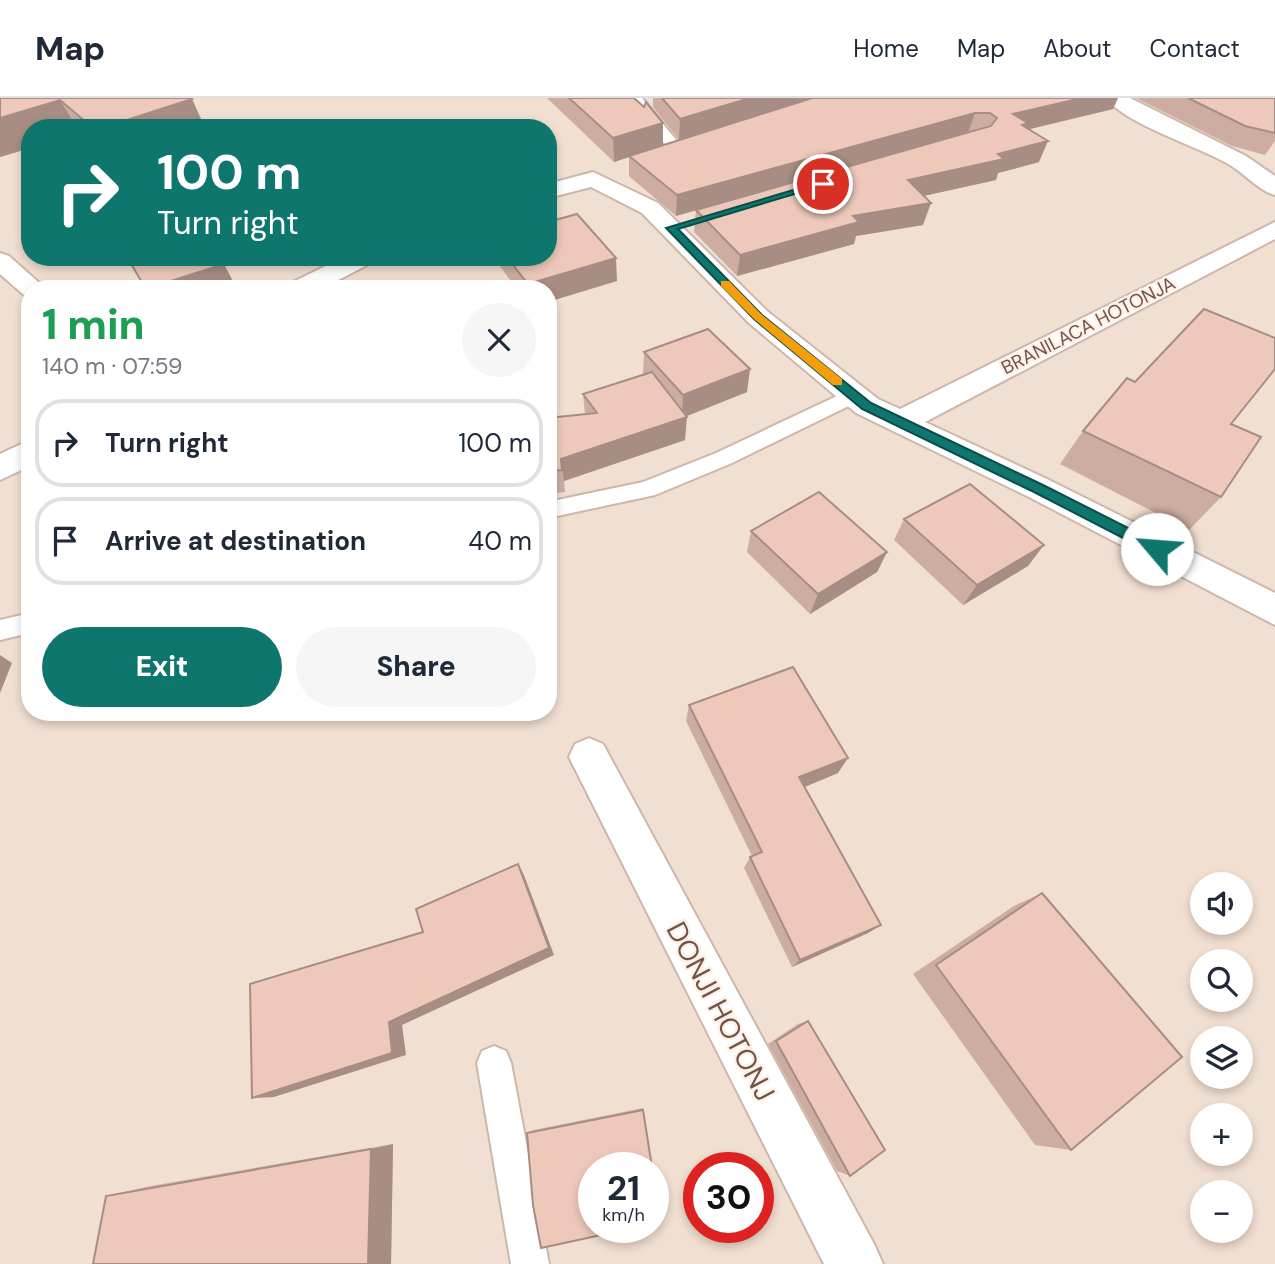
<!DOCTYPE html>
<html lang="en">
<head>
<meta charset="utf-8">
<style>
  body { margin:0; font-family:"DM Sans",sans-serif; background:#f6f6f7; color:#1f2937; height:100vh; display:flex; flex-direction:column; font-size:26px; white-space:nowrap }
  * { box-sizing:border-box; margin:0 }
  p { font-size:23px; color:#747a83 }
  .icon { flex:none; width:38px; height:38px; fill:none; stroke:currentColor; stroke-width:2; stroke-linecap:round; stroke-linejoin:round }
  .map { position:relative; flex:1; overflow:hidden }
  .drawer { position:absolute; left:21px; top:182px; width:536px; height:441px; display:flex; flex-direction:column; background:#fff; border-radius:28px; box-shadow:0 4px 10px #0003 }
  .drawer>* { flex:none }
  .top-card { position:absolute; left:21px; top:21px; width:536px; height:147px; border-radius:28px; box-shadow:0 4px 10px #0003; background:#0f766e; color:#fff; overflow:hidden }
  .controls { position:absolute; left:1190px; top:774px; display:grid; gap:14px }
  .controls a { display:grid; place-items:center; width:63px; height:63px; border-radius:50%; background:#fff; box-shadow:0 4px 10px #0003; font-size:35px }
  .speed { position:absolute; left:578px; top:1054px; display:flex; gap:14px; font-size:35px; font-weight:700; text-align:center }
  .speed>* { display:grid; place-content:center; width:91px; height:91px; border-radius:50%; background:#fff; box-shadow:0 4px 10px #0003; line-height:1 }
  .speed small { font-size:18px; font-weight:400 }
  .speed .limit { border:10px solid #d22; background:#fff; color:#111 }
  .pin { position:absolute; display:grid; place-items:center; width:60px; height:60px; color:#fff; margin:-30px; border:4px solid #fff; border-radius:50%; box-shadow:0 2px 7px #0007 }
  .me { position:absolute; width:77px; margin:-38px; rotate:297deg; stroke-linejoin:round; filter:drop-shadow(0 0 5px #0008) }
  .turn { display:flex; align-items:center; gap:24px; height:147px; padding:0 21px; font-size:32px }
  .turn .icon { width:91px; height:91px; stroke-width:2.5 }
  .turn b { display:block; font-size:49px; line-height:60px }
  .round { display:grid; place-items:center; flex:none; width:74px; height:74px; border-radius:37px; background:#f6f6f7 }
  .summary { display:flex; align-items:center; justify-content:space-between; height:119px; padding:0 21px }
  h1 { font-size:42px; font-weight:800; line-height:52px; color:#1e9e55 }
  .button { display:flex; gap:14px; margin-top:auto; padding:14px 21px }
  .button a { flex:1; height:80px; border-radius:42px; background:#0f766e; color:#fff; font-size:28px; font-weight:800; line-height:80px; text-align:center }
  .button a+a { background:#f6f6f7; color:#1f2937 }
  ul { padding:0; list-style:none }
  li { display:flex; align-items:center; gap:21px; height:88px; margin:0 14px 10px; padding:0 7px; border:4px solid #e0e1e3; border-radius:28px }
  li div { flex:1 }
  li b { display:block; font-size:26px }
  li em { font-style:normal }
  header { display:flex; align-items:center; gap:42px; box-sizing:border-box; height:98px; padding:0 35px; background:#fff; border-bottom:2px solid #e0e1e3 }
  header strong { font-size:33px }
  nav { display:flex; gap:38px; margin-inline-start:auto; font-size:24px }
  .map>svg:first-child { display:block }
  .residential { fill:#f1dfd1; fill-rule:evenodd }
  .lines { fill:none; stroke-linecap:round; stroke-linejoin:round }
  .service-casing { stroke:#cdb7ad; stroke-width:4 }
  .minor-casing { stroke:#cdb7ad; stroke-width:4 }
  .service { fill:#fff; fill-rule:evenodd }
  .minor { fill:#fff; fill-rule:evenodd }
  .wall { fill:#cdada1 }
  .shaded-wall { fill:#a78d83 }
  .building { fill:#eec9bb; stroke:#a78d83; stroke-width:2 }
  .route { fill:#0f766e; stroke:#0a4d48; stroke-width:2 }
  .slow { fill:#f59e0b }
  .labels { text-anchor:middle; stroke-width:5; stroke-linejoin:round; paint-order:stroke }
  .far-street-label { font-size:19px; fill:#70534a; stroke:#fef2e8 }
  .near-street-label { font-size:28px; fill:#70534a; stroke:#fef2e8 }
</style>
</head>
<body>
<header>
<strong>Map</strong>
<nav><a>Home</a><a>Map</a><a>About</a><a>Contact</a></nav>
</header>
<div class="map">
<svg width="1275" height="1166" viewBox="0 0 1275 1166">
  <rect width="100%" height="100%" fill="#faeee2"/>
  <path class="residential" d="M0,0H1275V1166H0ZM30,30H548V159H30ZM30,191H548V614H30ZM1202,786H1241V824H1202ZM1202,863H1241V901H1202ZM1202,940H1241V978H1202ZM1202,1017H1241V1055H1202ZM593,1069H653V1129H593ZM698,1069H758V1129H698ZM1202,1094H1241V1132H1202Z"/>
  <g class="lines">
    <g class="service-casing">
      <g id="service">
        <path d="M628,0H642L681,48L683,51L681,54H671Z"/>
        <path d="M854,290L861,292L864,297L861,302L732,365L655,397L548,420V404L643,384L716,355Z"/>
        <path d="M30,515V535L0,542V522Z"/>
        <path d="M494,948L506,953L511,965L549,1166H511L477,965L482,953Z"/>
      </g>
    </g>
    <g class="minor-casing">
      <g id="minor">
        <path d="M1106,0H1130L1246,58L1275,78V97C1259,93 1245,76 1230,67C1200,49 1125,26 1106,0Z"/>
        <path d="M593,74L658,105L767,213L878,301L900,311L1275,124V141L925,324L1049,382L1275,495V527L1027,398L856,315L749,225L642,115L591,89L548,100V86Z"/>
        <path d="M0,155L9,158L46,191H30V198L24,197L0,176Z"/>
        <path d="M344,159H376L373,164L321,191H287L291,185Z"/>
        <path d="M30,342V368L0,382V356Z"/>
        <path d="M589,640L603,646L874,1146L883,1166H824L569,659L575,646Z"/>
      </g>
    </g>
    <use href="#service" class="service"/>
    <use href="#minor" class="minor"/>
  </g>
  <g class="wall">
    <path d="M0,0L192,1L205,30H30V50L0,59Z"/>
    <path d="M547,0H634L663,25V47L679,42L653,9V0H1118L1113,11L1029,31L1039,64L998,75L996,82L923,98V127L856,138L854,146L737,178L694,134L696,112L676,118L629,78V59L614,64Z"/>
    <path d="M1136,0H1275V43L1265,57L1232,48Z"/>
    <path d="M495,159H548L617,183L548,191H517L496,163Z"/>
    <path d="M644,254L747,294L686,318L685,342L564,383L565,394L548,396V320L585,317L583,296L643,276Z"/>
    <path d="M1231,326L1221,399L1189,432L1060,366L1083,333Z"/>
    <path d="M904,421L1028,468L963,507L894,442Z"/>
    <path d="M751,433L887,454L877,474L810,516L747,454Z"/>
    <path d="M689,607L838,675L805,689L881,827L868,835L792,869L744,770L750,759L752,758L686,623Z"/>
    <path d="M1042,795L1071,1052L1035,1047L913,876L1014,808Z"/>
    <path d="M808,923L850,1078L837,1073L768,946L798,926Z"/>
    <path d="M643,1010L652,1069L527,1035L534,1032Z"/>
    <path d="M393,1046L391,1166L106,1098L151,1088Z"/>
  </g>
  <g class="shaded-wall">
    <path d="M750,0H825L679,42L680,21Z"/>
    <path d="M1082,0H1118L1113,11L1026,32L1013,16Z"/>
    <path d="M192,1L205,30H102Z"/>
    <path d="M60,2L77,30H30V50L0,59V20Z"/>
    <path d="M975,15L968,35L676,118L677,97Z"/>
    <path d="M663,25V48L614,64L613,40Z"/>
    <path d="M1048,43L1039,64L998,75L996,82L901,103L908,82Z"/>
    <path d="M931,105L923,127L856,138L854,146L737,178L740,157L853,118Z"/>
    <path d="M616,160L617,183L548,204V191H528V186Z"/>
    <path d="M224,166L236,189L232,191H148Z"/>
    <path d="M750,271L747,294L682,320L683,297Z"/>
    <path d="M687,319L685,342L564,383L561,361Z"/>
    <path d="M1044,447L1028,468L963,507L977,487Z"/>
    <path d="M887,454L877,474L810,516L818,496Z"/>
    <path d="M0,557L12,565L0,595Z"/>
    <path d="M848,660L838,675L792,694L799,679Z"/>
    <path d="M518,766L524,777L554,857L402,927L406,957L274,999L252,1000L389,924Z"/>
    <path d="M881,827L868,835L792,869L800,862Z"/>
    <path d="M393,1046L391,1166H368L371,1051Z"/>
  </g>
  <g class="building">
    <path d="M0,0H191L192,1L102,30H93L60,2L0,20Z"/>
    <path d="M569,0H634L644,9L646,4L663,25L613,40Z"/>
    <path d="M662,0H750L680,21Z"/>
    <path d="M812,0H1082L1013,16L1028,25L1022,27L1048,43L998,56L1004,61L908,82L931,105L853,118L859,124L740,157L696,112L991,28L997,20L990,15H975L677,97L629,58Z"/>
    <path d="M1188,0H1275V35L1245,28Z"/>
    <path d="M577,116L616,160L528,186L507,159H548V124Z"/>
    <path d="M127,159H217L224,166L146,191Z"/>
    <path d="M1204,211L1275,240V271L1231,326L1261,339L1221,399L1083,333L1127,280L1135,284Z"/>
    <path d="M708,231L750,271L683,297L644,254Z"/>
    <path d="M652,274L687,319L561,361L562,372L548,373V320L597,315L583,296Z"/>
    <path d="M970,386L1044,447L977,487L904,421Z"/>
    <path d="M819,394L887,454L818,496L751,433Z"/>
    <path d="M793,569L848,660L799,679L881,827L800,862L750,759L762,754L689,607Z"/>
    <path d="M518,766L549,850L389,924L392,955L252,1000L250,886L423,834L416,811Z"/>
    <path d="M1042,795L1182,959L1071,1052L936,867Z"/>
    <path d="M808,923L885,1052L850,1078L776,943Z"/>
    <path d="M643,1012L652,1069H593V1129H638L541,1150L533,1107L527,1035Z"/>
    <path d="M371,1051L368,1166H93L106,1098Z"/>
    <path d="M653,1077L660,1124L653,1126Z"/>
  </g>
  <path class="route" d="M820,84L828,86L678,131L762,217L871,305L1043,387L1162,447V455H1152L1034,394L862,311L754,221L666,130Z"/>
  <path class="slow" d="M721,183H729L762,217L842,281V287H833L754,221L721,188Z"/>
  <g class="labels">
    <g class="far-street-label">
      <text transform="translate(1088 227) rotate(-27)" y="7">BRANILACA HOTONJA</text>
    </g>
    <g class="near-street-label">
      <text transform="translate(721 913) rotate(62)" y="10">DONJI HOTONJ</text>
    </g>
  </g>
</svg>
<div class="controls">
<a><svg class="icon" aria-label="sound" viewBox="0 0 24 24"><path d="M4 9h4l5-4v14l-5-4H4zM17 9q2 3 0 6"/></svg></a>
<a><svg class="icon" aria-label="search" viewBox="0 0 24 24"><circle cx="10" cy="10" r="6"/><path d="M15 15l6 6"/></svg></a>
<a><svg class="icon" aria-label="layers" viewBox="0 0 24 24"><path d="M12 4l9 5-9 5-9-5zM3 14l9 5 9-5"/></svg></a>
<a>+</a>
<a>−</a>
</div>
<div class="speed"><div>21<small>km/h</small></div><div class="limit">30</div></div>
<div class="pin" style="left:823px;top:86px;background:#d93025"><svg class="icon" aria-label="arrive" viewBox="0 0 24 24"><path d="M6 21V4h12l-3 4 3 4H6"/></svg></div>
<svg class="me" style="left:1157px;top:451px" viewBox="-20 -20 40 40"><circle r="19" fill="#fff"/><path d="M0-13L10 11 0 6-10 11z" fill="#0f766e"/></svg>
<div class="top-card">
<div class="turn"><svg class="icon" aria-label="right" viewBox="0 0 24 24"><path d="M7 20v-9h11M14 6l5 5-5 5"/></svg><div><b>100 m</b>Turn right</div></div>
</div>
<section class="drawer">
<div class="summary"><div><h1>1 min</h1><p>140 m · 07:59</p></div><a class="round"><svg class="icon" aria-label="close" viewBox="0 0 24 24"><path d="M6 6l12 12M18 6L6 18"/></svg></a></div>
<ul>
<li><svg class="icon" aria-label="right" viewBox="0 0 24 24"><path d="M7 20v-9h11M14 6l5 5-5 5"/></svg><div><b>Turn right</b></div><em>100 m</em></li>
<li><svg class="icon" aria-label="arrive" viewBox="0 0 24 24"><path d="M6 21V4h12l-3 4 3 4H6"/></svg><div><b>Arrive at destination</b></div><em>40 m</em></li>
</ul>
<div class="button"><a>Exit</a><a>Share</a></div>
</section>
</div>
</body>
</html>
